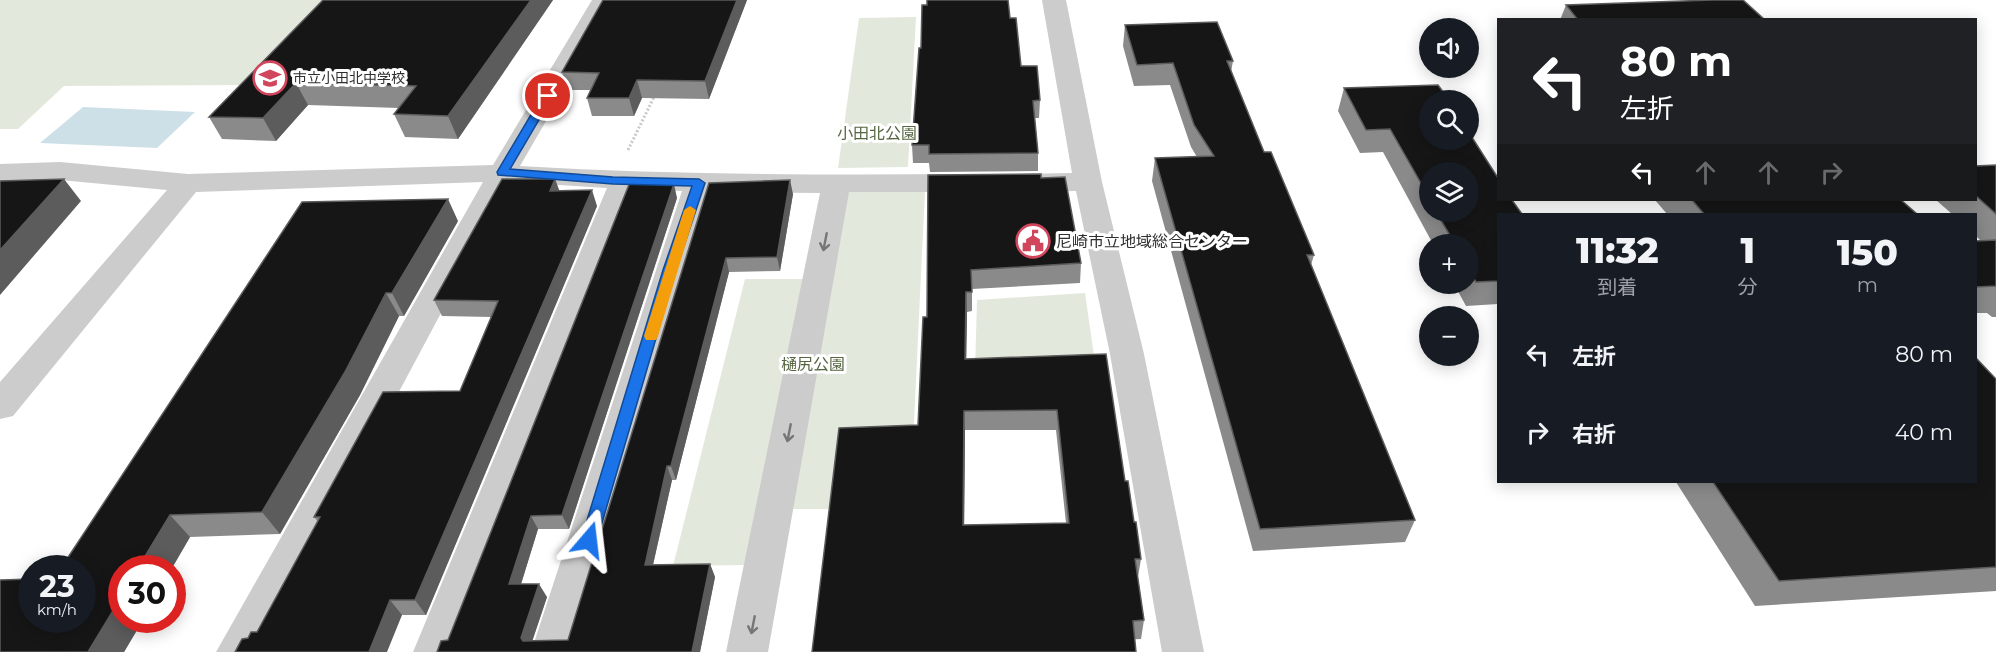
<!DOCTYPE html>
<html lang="ja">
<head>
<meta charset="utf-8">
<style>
  body { margin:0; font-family:Montserrat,"Noto Sans JP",sans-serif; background:#242831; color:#f1f3f6; height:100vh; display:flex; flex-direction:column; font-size:22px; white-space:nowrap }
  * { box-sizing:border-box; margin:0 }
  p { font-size:20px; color:#9ea1a6 }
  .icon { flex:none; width:33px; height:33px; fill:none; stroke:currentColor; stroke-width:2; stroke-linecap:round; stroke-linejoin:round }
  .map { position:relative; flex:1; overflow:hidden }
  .drawer { position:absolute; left:1497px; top:213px; width:480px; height:270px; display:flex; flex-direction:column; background:#171b24; border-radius:0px; box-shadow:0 3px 15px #0003 }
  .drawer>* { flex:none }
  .banner { position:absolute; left:1497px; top:18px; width:480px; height:183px; border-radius:0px; box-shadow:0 3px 15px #0003; background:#202124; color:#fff; overflow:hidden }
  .controls { position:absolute; left:1419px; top:18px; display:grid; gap:12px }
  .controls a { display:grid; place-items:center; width:60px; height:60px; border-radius:50%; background:#171b24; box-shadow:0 3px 15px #0003; font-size:30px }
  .speed { position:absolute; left:18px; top:555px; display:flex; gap:12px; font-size:30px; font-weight:700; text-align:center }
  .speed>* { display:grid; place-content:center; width:78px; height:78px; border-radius:50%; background:#171b24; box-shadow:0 3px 15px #0003; line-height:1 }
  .speed small { font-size:15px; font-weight:400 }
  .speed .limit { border:9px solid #d22; background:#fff; color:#111 }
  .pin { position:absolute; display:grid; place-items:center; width:51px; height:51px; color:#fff; margin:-26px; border:3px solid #fff; border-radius:50%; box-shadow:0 2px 6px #0007 }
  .me { position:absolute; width:66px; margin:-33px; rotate:17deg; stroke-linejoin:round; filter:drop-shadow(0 0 4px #0008) }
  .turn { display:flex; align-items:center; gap:21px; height:126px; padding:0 24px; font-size:27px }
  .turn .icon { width:78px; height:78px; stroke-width:2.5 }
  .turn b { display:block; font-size:42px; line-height:51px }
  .lanes { display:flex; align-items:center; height:57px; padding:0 24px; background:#0003; justify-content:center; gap:30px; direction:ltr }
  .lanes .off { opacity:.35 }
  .eta { display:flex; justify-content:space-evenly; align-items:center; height:102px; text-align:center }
  .eta b { font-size:36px; font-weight:800; line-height:42px }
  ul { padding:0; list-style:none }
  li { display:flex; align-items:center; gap:18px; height:78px; padding:0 24px }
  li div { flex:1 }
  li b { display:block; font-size:22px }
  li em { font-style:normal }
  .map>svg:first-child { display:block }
  .green { fill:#e3e8dc }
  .water { fill:#cde0e8 }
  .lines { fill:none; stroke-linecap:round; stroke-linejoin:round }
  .path { stroke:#c9c9c9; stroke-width:3; stroke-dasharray:2 2; stroke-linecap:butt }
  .minor { fill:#ccc; fill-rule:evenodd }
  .wall { fill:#8a8a8a; fill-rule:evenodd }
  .shaded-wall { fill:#5c5c5c }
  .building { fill:#161616; stroke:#5c5c5c; stroke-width:1.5; fill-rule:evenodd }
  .oneway { stroke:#767676 }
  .route { fill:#1a73e8; stroke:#114b97; stroke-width:1.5 }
  .slow { fill:#f59e0b }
  .labels { text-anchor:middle; stroke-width:6; stroke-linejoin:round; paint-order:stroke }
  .far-poi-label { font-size:14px; fill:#2f2f2f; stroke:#fff; text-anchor:start }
  .park-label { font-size:16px; fill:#566642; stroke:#fff }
  .poi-label { font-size:16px; fill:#2f2f2f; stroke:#fff; text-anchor:start }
</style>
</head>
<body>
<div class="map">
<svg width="1996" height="652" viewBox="0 0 1996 652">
  <rect width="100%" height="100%" fill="#fff"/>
  <g class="green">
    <path d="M0,0H329L247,85L64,86L18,129H0Z"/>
    <path d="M916,17L908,167L838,168L859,18Z"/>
    <path d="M844,191H925L913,443L830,509H759L744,565L673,566L745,279H830Z"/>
    <path d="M1085,293L1095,363L975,370L977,300Z"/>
  </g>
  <path class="water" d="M83,107L195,112L157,148L40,143Z"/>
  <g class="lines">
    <path class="path" d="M628,150L655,95"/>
    <g class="minor">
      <path d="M592,0H616L520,166C671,175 821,175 972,174L982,177L986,183L982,189L972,192H849L768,652H726L820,193L711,192L573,652H531L682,191L635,189L455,652H413L607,188L511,182L260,652H216L483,182L196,192L13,416L0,419V382L167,190L60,180L0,182V164L60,162L188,174L493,165Z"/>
      <path d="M1042,0H1066L1102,182L1144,354L1204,652H1162L1110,354L1076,191L1021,192L1011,189L1007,183L1011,177L1021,174L1072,173Z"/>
    </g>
  </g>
  <g class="wall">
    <path d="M323,0H553L458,139L405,137L394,114L399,108L308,105L276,141L222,139L209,117Z"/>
    <path d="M747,0L709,99L642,98L634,116H592L587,98L590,90H568L562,72Z"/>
    <path d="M927,5L1010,18L1021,66L1040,100L1039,118H1035L1038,153V171L930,172L929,163H913L912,145L921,48Z"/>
    <path d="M1566,5L1765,20H1560Z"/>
    <path d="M1125,25L1233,61L1231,72L1264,152L1314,255L1311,265L1415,520L1405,542L1253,551L1152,181L1155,158L1197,157L1191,147L1170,85L1134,86L1123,46Z"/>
    <path d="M1344,88L1498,214V304L1466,306L1454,284H1468V244H1433L1383,152L1360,153L1338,111ZM1430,172L1468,212H1430Z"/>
    <path d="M1996,165V317H1992L1987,313H1976V241H1981L1976,236V214H1952L1936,200H1976V166Z"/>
    <path d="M1041,178L1081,263L1080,283L972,289V311L967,312L966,359L1106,354L1125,481L1141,559L1138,577L1144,620L1141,639L812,652L918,425L927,317ZM965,430H1056L1066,523L964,525Z"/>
    <path d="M555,179L559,191L597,206L426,615H402L248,638L257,632L318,522L314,517L460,391L491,317L442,316L434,300Z"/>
    <path d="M709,183L793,194L780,271L729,272L676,480H672L653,565L710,564L715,577L700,652H437L448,640L677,198L569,529H538L521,584L547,597L532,641L568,640Z"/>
    <path d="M1655,200H1901L1917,214H1667Z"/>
    <path d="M458,221L404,316H399L360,395L280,534L190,537L172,568H122V620H143L124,652H0L82,568Z"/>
    <path d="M1996,379V591L1755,606L1676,482H1976Z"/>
  </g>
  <g class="shaded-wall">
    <path d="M531,0H553L458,139L448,116Z"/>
    <path d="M737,0H747L709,99L705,81Z"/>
    <path d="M637,80L642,98L634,116L629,98Z"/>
    <path d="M296,83L308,105L276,141L263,118Z"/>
    <path d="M64,179L81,201L0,295V250Z"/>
    <path d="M555,179L561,195L550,191Z"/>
    <path d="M790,180L793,194L780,271L777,257Z"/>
    <path d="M674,184L677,198L569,529L562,515Z"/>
    <path d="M592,190L597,206L426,615L415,600Z"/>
    <path d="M448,199L458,221L404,316L392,293Z"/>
    <path d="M726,258L729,272L676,480L671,466Z"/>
    <path d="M966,292L967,312L966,378L965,359Z"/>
    <path d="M386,293L399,316L360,395L280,534L262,512Z"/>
    <path d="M964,411L965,430L964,544L963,525Z"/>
    <path d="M667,466L672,480L650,578L645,565Z"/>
    <path d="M170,515L190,537L172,568H138Z"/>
    <path d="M531,516L538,529L517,597L509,584Z"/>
    <path d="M710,564L715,577L700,652H692Z"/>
    <path d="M539,584L547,597L529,651L521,638Z"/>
    <path d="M122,596V620H143L124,652H88Z"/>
    <path d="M390,600L402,615L387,652H369Z"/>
  </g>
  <g class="building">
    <path d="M323,0H531L448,116L394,114L416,86L296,83L263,118L209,117Z"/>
    <path d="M603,0H737L705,81L637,80L629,98H587L599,73L562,72Z"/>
    <path d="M927,0H1008L1010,18H1016L1021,66H1037L1040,100L1033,101L1038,153L929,154V145H912L919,48H921L922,5H927Z"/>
    <path d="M1712,0H1743L1765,20H1578L1566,5Z"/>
    <path d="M1217,22L1233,61H1227L1264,152H1271L1314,255H1307L1415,520L1260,529L1155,158L1214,156L1194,125L1173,63L1137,65L1125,25Z"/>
    <path d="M1438,85L1449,100H1430V140H1468V131L1498,178V200H1512L1522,214H1498V281L1476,282L1468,269V244H1455L1436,212H1468V172H1430V199L1390,129L1366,130L1344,88Z"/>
    <path d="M1996,165V214L1976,196V166Z"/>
    <path d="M1041,174V178L1065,177L1081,263L971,270L972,292H966L965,359L1106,354L1125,481H1128L1134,522H1136L1141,559H1135L1144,620L1133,621L1136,652H812L839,428L918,425L923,317H927L928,175ZM1057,410L1069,523L963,525L964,411Z"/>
    <path d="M64,179L0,250V181Z"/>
    <path d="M502,179H555L550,191L592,190L415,600H390L369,652H235L242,639L248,638L251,632H257L320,517H314L383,392L460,391L498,301L434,300Z"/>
    <path d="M790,180L777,257L726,258L671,466H667L645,565L710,564L692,652H437L441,641L448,640L630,182L674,184L562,515L531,516L509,584H539L521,638L523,641L568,640L709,183Z"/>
    <path d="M448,199L392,293H386L345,372L262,512L170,515L138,568H122V596L88,652H0V580L32,579V620H82V568H61L302,202Z"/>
    <path d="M1692,200H1901L1917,214H1704Z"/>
    <path d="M1996,240V286L1976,287V241Z"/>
    <path d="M1976,358L1996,379V567L1779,581L1713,482H1976Z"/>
  </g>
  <defs><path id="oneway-shaft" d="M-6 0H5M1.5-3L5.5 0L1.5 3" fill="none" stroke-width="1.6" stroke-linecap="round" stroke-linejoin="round" transform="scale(1.5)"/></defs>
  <g class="oneway">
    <use href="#oneway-shaft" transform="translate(825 242) rotate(101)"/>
    <use href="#oneway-shaft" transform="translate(789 433) rotate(101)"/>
    <use href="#oneway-shaft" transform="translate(753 625) rotate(101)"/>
  </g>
  <path class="route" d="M548,93L553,96L510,169L613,177L699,179L705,183L676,270L597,540L595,545L589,547L583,545L581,540L663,270L692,186L613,184L498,175L497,172L542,96Z"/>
  <path class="slow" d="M690,206L696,210L658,336L656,340H646L644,336L684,210Z"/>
  <defs>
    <g id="school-ring" transform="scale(1.725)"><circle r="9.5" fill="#fff" stroke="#d1465d" stroke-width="1.5"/><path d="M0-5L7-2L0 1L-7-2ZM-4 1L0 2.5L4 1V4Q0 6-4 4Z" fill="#d1465d"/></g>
    <g id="civic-ring" transform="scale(1.725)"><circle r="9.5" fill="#fff" stroke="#d1465d" stroke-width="1.5"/><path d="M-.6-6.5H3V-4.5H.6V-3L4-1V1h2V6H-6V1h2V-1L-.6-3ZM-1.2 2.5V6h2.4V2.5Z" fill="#d1465d"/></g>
  </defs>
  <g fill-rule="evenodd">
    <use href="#school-ring" x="270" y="78"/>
    <use href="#civic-ring" x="1033" y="241"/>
  </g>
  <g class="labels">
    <g class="far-poi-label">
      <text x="293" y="83">市立小田北中学校</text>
    </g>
    <g class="park-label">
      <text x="877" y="139">小田北公園</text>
      <text x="813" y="370">樋尻公園</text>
    </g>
    <g class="poi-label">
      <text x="1056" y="247">尼崎市立地域総合センター</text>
    </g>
  </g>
</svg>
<div class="controls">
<a><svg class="icon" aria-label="sound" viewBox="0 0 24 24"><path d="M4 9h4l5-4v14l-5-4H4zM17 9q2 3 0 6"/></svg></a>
<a><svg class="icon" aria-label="search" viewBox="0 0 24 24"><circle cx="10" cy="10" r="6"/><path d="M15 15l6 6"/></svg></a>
<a><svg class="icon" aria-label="layers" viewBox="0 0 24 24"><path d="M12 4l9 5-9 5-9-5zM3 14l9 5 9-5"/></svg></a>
<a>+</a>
<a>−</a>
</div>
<div class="speed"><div>23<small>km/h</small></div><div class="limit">30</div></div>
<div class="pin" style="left:548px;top:96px;background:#d93025"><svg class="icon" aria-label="arrive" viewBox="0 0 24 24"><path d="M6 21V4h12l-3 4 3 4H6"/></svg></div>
<svg class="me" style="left:589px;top:540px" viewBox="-20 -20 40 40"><path d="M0-17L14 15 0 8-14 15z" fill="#1a73e8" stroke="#fff" stroke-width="4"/></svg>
<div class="banner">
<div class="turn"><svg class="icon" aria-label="left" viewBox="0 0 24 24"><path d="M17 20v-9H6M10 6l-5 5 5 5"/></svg><div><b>80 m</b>左折</div></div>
<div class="lanes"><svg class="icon" aria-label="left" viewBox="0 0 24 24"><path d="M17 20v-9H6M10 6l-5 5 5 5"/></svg><svg class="icon off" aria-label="ahead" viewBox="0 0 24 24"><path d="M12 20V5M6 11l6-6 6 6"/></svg><svg class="icon off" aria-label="ahead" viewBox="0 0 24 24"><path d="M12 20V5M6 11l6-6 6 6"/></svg><svg class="icon off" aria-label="right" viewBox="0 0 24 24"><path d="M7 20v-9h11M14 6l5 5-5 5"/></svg></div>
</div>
<section class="drawer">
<div class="eta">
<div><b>11:32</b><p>到着</p></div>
<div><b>1</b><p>分</p></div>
<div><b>150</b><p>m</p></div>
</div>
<ul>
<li><svg class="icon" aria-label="left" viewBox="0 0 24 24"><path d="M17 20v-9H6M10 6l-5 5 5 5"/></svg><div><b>左折</b></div><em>80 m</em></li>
<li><svg class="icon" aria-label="right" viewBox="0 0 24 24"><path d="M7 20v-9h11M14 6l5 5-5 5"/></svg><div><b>右折</b></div><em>40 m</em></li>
</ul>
</section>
</div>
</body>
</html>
